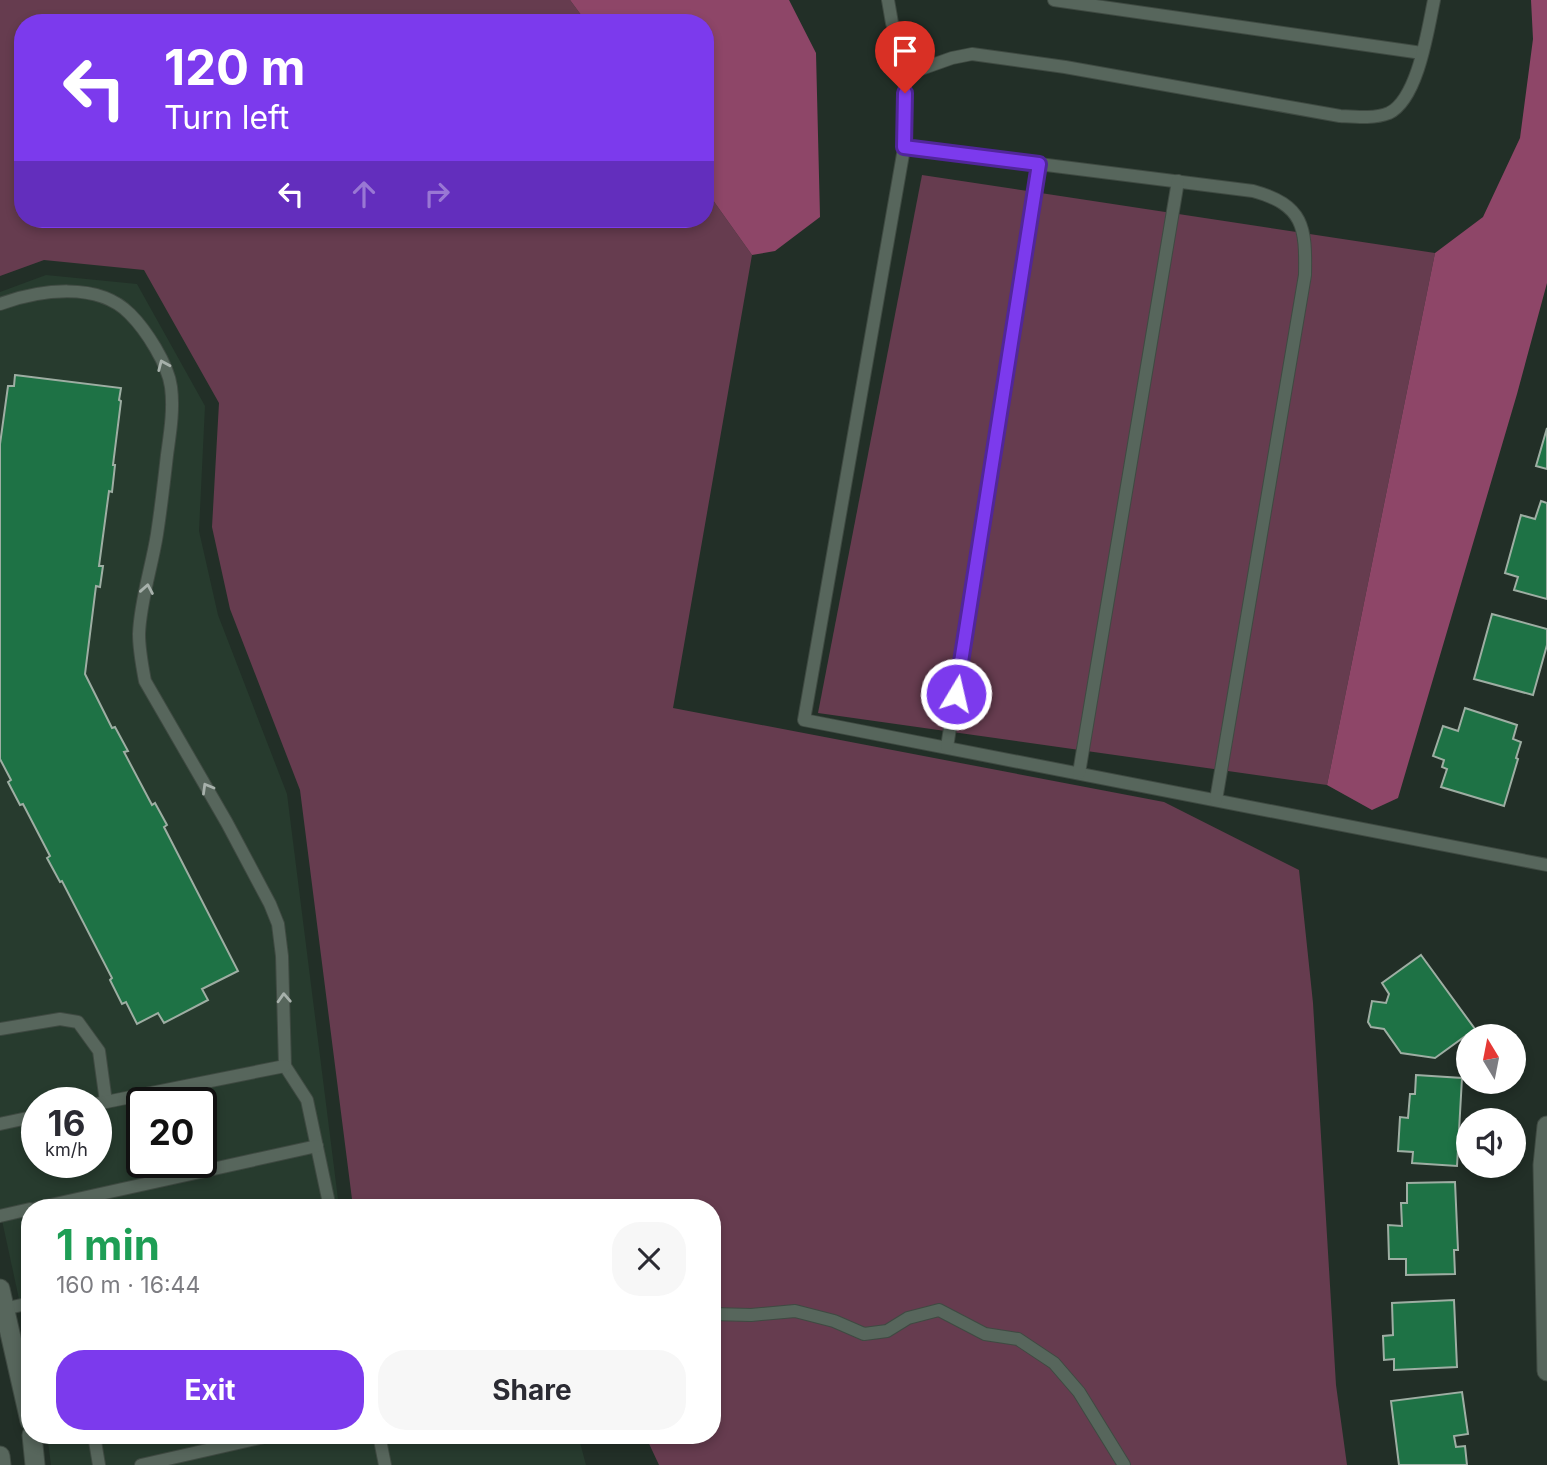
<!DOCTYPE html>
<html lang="en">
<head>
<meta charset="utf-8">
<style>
  body { margin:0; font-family:Inter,sans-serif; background:#f7f7f7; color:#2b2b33; height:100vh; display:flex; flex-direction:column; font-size:26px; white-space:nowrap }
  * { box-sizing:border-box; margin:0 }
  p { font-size:23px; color:#7c7c81 }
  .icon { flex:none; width:38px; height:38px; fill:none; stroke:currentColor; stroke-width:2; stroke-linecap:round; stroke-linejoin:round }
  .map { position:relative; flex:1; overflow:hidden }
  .details { position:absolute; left:21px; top:1199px; width:700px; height:245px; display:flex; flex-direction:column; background:#fff; border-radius:28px; box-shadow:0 4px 10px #0003 }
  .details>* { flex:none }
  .top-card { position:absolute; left:14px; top:14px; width:700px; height:214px; border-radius:28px; box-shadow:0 4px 10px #0003; background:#7c3aed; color:#fff; overflow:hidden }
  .needle { width:46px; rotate:350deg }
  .buttons { position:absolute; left:1456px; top:1024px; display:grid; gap:14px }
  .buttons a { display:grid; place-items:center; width:70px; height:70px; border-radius:50%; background:#fff; box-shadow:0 4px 10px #0003; font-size:35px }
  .speed { position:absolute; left:21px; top:1087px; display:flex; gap:14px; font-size:35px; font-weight:700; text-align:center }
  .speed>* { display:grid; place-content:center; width:91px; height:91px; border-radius:50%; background:#fff; box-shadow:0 4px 10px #0003; line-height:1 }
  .speed small { font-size:18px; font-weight:400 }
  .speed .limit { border:4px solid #111; border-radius:10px; background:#fff; color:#111 }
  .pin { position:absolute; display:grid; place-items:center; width:60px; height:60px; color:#fff; margin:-72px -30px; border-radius:50% 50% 50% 0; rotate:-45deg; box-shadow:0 0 7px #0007 }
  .pin .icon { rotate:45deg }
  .me { position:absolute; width:77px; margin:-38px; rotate:9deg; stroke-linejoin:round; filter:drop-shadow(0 0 5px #0008) }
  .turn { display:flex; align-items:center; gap:24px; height:147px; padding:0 35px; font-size:32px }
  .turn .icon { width:91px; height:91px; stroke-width:2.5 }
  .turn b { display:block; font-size:49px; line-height:60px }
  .lanes { display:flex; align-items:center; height:66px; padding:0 35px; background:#0003; justify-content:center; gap:35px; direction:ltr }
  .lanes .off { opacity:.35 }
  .round { display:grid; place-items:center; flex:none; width:74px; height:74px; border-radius:28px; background:#f7f7f7 }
  .head { display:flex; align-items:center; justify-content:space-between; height:119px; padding:0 35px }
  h1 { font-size:42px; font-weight:700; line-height:52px; color:#1e9e55 }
  .cta { display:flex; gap:14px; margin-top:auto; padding:14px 35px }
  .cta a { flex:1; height:80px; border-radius:28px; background:#7c3aed; color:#fff; font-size:28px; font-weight:700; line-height:80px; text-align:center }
  .cta a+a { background:#f7f7f7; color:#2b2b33 }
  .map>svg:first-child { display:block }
  .built { fill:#273b2e; fill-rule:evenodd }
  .green { fill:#663c4f }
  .forest { fill:#8e4668 }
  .building { fill:#1e7245; stroke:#9eaea3; stroke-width:2 }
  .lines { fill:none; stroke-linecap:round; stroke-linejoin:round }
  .service-casing { stroke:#3f4a42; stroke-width:14 }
  .minor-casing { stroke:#3f4a42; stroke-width:21 }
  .tertiary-casing { stroke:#3f4a42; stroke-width:21 }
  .service { stroke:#57665c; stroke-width:12 }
  .minor { stroke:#57665c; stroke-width:19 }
  .tertiary { stroke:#57665c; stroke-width:19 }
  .oneway { stroke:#a7b1ab }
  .route-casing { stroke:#51269a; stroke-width:18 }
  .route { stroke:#7c3aed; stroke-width:12 }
</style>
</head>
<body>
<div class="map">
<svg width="1547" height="1465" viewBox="0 0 1547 1465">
  <rect width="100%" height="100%" fill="#222f27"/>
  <g class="built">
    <path d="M46,275L137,284L205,406L199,531L218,615L287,794L339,1207L30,1208V1350L0,1211V292ZM37,1102H96V1162H37ZM142,1102H201V1162H142Z"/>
    <path d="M47,1435H578L586,1465H51Z"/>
  </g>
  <g class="green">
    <path d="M0,0H570L587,23H23V219H705V189L752,255L673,708L1164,802L1299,870L1313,1003L1336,1385L1347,1465H659L645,1435H712V1208L353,1207L300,790L230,609L212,527L219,403L144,270L44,260L0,276Z"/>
    <path d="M922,175L1435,253L1327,785L818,713Z"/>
  </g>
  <g class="forest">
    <path d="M570,0H789L816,53L820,217L775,251L752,255L705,189V23H587Z"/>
    <path d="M1531,0H1547V283L1517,394L1398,798L1372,810L1327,785L1435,253L1483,217L1520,138L1533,39Z"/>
  </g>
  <g class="building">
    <path d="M15,375L121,388L119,400L121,401L113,465H115L112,492L109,491L99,566H103L100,587L96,586L85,674L112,728L115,727L128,751L124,752L152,805L155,803L167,825L164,827L238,971L202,989L208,1000L164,1023L158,1013L137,1024L126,1002L122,1004L110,980L112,978L62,881L60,882L47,858L50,856L23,804L20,805L8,782L11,780L0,759V444L8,386H14Z"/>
    <path d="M1547,428V469L1536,466Z"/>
    <path d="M1541,501L1547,503V599L1514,590L1518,577L1505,573L1521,515L1535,519Z"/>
    <path d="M1492,614L1547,629V645L1533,695L1474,679Z"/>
    <path d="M1465,708L1517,725L1513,739L1521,742L1516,758L1518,759L1504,806L1441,787L1447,769L1442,767L1444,760L1433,756L1443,726L1458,731Z"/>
    <path d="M1421,955L1475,1029L1435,1058L1401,1053L1384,1029L1371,1027L1368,1022L1372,1001L1386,1003L1389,994L1382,983Z"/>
    <path d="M1416,1075L1462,1078L1457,1166L1412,1163L1413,1152L1398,1151L1400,1117L1408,1118L1410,1094H1415Z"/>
    <path d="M1455,1182L1458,1250H1454L1455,1274L1406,1275V1259H1389L1388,1225L1402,1226L1401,1203H1407V1183Z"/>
    <path d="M1454,1300L1457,1367L1394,1370V1359L1384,1360L1383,1336L1393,1335L1392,1303Z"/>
    <path d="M1462,1392L1468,1434L1454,1436L1456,1447L1465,1446L1467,1465H1399L1391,1401Z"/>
  </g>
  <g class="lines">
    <g class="service-casing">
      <g id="service">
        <path d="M888,0L892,23L904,56L906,137L804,720L1547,865"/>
        <path d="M1054,0L1422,53"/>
        <path d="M904,75L952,58L972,54L1065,67L1340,116C1356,117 1374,119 1389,113C1418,99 1428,29 1434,0"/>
        <path d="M904,147L1253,191C1304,205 1306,227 1305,275L1216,800"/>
        <path d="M0,304C39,290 98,281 130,314C146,330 168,364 171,387C174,410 170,433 167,455C164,482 161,508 157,534C152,566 140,602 139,634C139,650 142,665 145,681L227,823L270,904L278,924L282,956L285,1066L307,1100L330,1208"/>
        <path d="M947,747L1039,164"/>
        <path d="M1079,773L1178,181"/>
        <path d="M0,1029L60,1019L78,1022L99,1051L106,1102"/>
        <path d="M96,1104L285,1066"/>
        <path d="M0,1124L37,1116"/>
        <path d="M37,1208L317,1146"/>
        <path d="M0,1216L30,1209"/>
        <path d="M0,1310L30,1303"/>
        <path d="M712,1314L751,1315L795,1311L834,1321L864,1334L887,1331L908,1318L939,1310L985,1334L1018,1339L1054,1363L1079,1392L1124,1465"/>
        <path d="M94,1435L99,1465"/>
        <path d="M379,1435L385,1465"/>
        <path d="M141,1465L273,1435"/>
      </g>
    </g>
    <g class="minor-casing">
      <g id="minor">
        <path d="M0,1289L30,1421"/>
        <path d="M32,1435L35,1465"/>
        <path d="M0,1456L1,1465"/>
      </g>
    </g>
    <g class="tertiary-casing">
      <path id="tertiary" d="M1547,1126L1543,1165L1547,1371"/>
    </g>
    <use href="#service" class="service"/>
    <use href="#minor" class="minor"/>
    <use href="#tertiary" class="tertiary"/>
  </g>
  <defs><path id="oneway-chevron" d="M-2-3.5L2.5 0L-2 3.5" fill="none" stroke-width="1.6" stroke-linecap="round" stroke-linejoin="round" transform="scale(1.75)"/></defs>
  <g class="oneway">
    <use href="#oneway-chevron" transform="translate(163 365) rotate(-113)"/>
    <use href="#oneway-chevron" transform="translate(147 589) rotate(-80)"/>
    <use href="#oneway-chevron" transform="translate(207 788) rotate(-120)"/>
    <use href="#oneway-chevron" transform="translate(284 998) rotate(-93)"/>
  </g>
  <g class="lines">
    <g class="route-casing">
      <path id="route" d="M905,93L904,147L1039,164L956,694"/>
    </g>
    <use href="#route" class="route"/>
  </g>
</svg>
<div class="buttons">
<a><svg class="needle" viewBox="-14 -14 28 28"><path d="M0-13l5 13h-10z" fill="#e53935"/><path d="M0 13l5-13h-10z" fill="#7c7c81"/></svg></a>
<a><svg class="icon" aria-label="sound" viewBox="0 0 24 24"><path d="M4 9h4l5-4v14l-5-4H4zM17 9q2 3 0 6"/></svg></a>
</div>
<div class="speed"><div>16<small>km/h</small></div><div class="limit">20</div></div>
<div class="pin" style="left:905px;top:93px;background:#d93025"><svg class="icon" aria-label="arrive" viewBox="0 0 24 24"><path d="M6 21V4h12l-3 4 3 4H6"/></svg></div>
<svg class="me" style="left:956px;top:694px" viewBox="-20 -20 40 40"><circle r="17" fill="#7c3aed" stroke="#fff" stroke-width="3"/><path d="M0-11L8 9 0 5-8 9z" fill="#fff"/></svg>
<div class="top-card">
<div class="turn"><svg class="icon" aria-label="left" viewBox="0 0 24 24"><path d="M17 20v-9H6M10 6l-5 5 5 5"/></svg><div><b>120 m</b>Turn left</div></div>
<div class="lanes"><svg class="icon" aria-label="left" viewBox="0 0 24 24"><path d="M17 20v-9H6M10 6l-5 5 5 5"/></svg><svg class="icon off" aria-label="ahead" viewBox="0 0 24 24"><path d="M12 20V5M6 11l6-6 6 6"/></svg><svg class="icon off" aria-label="right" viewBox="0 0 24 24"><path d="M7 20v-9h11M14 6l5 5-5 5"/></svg></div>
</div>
<section class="details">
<div class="head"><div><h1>1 min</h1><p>160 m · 16:44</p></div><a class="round"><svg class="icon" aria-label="close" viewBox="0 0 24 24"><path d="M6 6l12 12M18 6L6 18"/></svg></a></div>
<div class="cta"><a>Exit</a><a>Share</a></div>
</section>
</div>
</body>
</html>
